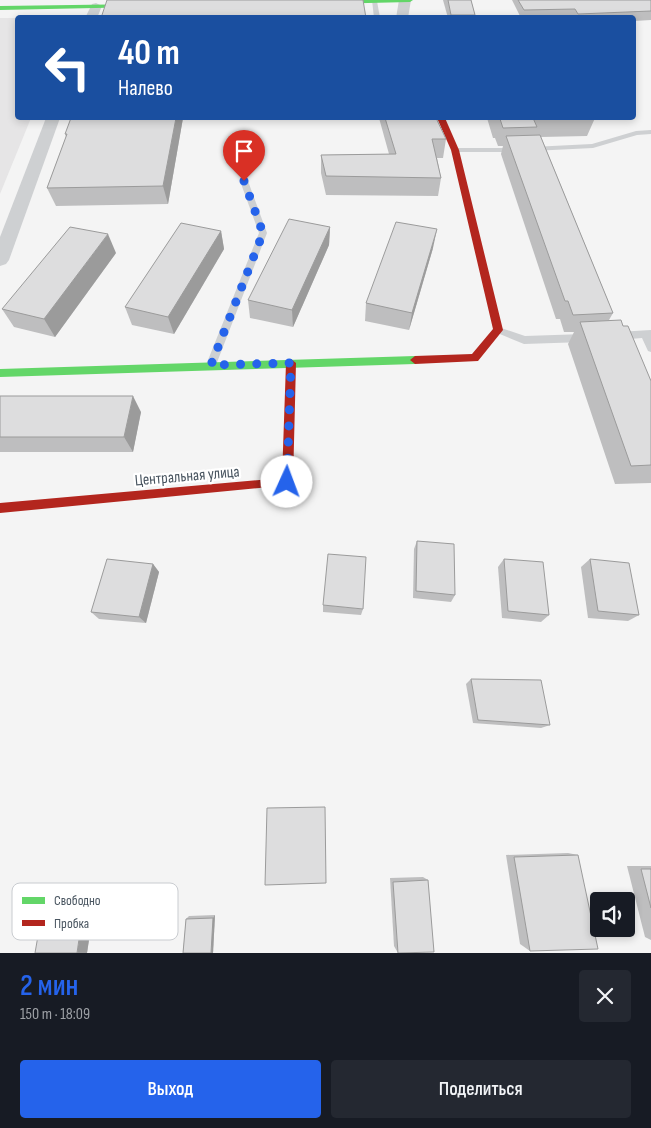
<!DOCTYPE html>
<html lang="ru">
<head>
<meta charset="utf-8">
<style>
  body { margin:0; font-family:"Sofia Sans Condensed",sans-serif; background:#242831; color:#f1f3f6; height:100vh; display:flex; flex-direction:column; font-size:19px; white-space:nowrap }
  * { box-sizing:border-box; margin:0 }
  p { font-size:16px; color:#9ea1a6 }
  .icon { flex:none; width:28px; height:28px; fill:none; stroke:currentColor; stroke-width:2; stroke-linecap:round; stroke-linejoin:round }
  .map { position:relative; height:953px; overflow:hidden }
  .drawer { display:flex; flex-direction:column; background:#171b24; flex:1 }
  .drawer>* { flex:none }
  .banner { position:absolute; left:15px; top:15px; width:621px; height:105px; border-radius:5px; box-shadow:0 2px 8px #0003; background:#1a4fa0; color:#fff; overflow:hidden }
  .buttons { position:absolute; left:590px; top:892px; display:grid; gap:10px }
  .buttons a { display:grid; place-items:center; width:45px; height:45px; border-radius:5px; background:#171b24; box-shadow:0 2px 8px #0003; font-size:25px }
  .pin { position:absolute; display:grid; place-items:center; width:42px; height:42px; color:#fff; margin:-51px -21px; border-radius:50% 50% 50% 0; rotate:-45deg; box-shadow:0 0 5px #0007 }
  .pin .icon { rotate:45deg }
  .me { position:absolute; width:55px; margin:-28px; rotate:2deg; stroke-linejoin:round; filter:drop-shadow(0 0 4px #0008) }
  .turn { display:flex; align-items:center; gap:18px; height:105px; padding:0 20px; font-size:22px }
  .turn .icon { width:65px; height:65px; stroke-width:2.5 }
  .turn b { display:block; font-size:35px; line-height:42px }
  .round { display:grid; place-items:center; flex:none; width:52px; height:52px; border-radius:5px; background:#242831 }
  .head { display:flex; align-items:center; justify-content:space-between; height:85px; padding:0 20px }
  h1 { font-size:30px; font-weight:600; line-height:38px; color:#2563eb }
  .button { display:flex; gap:10px; margin-top:auto; padding:10px 20px }
  .button a { flex:1; height:58px; border-radius:5px; background:#2563eb; color:#fff; font-size:20px; font-weight:600; line-height:58px; text-align:center }
  .button a+a { background:#242831; color:#f1f3f6 }
  .map>svg:first-child { display:block }
  .education { fill:#e6e5e6 }
  .lines { fill:none; stroke-linecap:round; stroke-linejoin:round }
  .lane { fill:#ced0d2; fill-rule:evenodd }
  .street { fill:#ced0d2; fill-rule:evenodd }
  .fast { fill:#63d668; fill-rule:evenodd }
  .jam { fill:#b3261e; fill-rule:evenodd }
  .wall { fill:#bebebf }
  .shaded-wall { fill:#9b9b9b }
  .building { fill:#ddddde; stroke:#9b9b9b }
  .route { stroke:#2563eb; stroke-width:9; stroke-dasharray:0 16.2 }
  .labels { text-anchor:middle; stroke-width:4.5; stroke-linejoin:round; paint-order:stroke }
  .street-label { font-size:16px; fill:#4a5661; stroke:#fff }
  .key { fill:#fff; stroke:#c9ccd0; stroke-width:1 }
  .key-label { font-size:14px; fill:#4a5661 }
</style>
</head>
<body>
<div class="map">
<svg width="651" height="953" viewBox="0 0 651 953">
  <rect width="100%" height="100%" fill="#f4f4f4"/>
  <path class="education" d="M0,18H17L18,118H31L0,194Z"/>
  <g class="lines">
    <g class="lane">
      <path d="M372,0L377,1L380,18H374Z"/>
      <path d="M651,130V134L637,135L593,148L532,151L528,149L532,147L592,144L636,131Z"/>
      <path d="M452,148H516L520,150L516,152H452Z"/>
      <path d="M241,179L248,181L267,233L216,365L211,369L206,365L259,233L240,181Z"/>
      <path d="M498,327L525,336L584,334L589,338L584,342L524,344L495,332L493,330Z"/>
      <path d="M651,330V352L648,351L642,338L618,340L613,336L618,332Z"/>
    </g>
    <g class="street">
      <path d="M399,0H411L408,18H396Z"/>
      <path d="M96,3L102,6L97,18H85L92,4Z"/>
      <path d="M46,118H60L9,260L6,264L0,266V237Z"/>
    </g>
    <g class="fast">
      <path d="M413,0L410,2L326,4L323,2L339,0Z"/>
      <path d="M145,4L143,7L0,10V6Z"/>
      <path d="M415,356L420,360L415,364L0,377V369Z"/>
    </g>
    <g class="jam">
      <path d="M437,118H445L459,150L503,330L478,361L415,364L410,360L415,356L472,354L493,329L451,150Z"/>
      <path d="M291,359L296,363L293,482L291,485L0,513V503L282,478L286,363Z"/>
    </g>
  </g>
  <g class="wall">
    <path d="M443,0H471L475,15V18H448Z"/>
    <path d="M512,0H651V20L634,21V18H521Z"/>
    <path d="M183,118L168,204L56,206L47,188L66,137L65,134Z"/>
    <path d="M379,118H436L446,139L443,158H437L441,178L438,196L326,195L321,173V155L389,154Z"/>
    <path d="M487,118H595L587,136L541,137L613,313L609,320L623,326L651,381V483L615,484L568,344L574,332H564L560,319H556L501,154L503,146H498L495,138H493Z"/>
    <path d="M330,227L329,245L293,327L250,318L248,300Z"/>
    <path d="M221,231L224,249L174,334L132,325L125,307Z"/>
    <path d="M433,248L409,330L365,321L366,303Z"/>
    <path d="M116,253L55,337L14,327L2,309Z"/>
    <path d="M0,396L141,412L133,452H0Z"/>
    <path d="M417,541L455,595L451,602L413,598L414,549Z"/>
    <path d="M504,559L549,615L541,622L502,618L498,567Z"/>
    <path d="M590,559L639,615L628,621L588,618L581,567Z"/>
    <path d="M153,564L159,572L146,623L99,619L91,612Z"/>
    <path d="M323,605L363,609L361,615L323,612Z"/>
    <path d="M471,679L550,725L541,728L473,723L466,684Z"/>
    <path d="M568,853L578,855L530,951L520,944L506,855Z"/>
    <path d="M627,866H651V940L645,937Z"/>
    <path d="M423,877L428,880L398,953L394,946L390,878Z"/>
    <path d="M95,900L87,953L43,907L55,902Z"/>
    <path d="M215,915L213,953H183L186,919L189,916Z"/>
  </g>
  <g class="shaded-wall">
    <path d="M176,118H183L168,204L163,186Z"/>
    <path d="M330,227L329,245L293,327L292,310Z"/>
    <path d="M437,229L433,248L409,330L412,313Z"/>
    <path d="M221,231L224,249L174,334L168,317Z"/>
    <path d="M108,234L116,253L55,337L44,319Z"/>
    <path d="M133,396L141,412L133,452L124,437Z"/>
    <path d="M153,564L159,572L146,623L139,617Z"/>
    <path d="M95,900L87,953H77L84,905Z"/>
    <path d="M215,915L213,953H211L213,918Z"/>
  </g>
  <g class="building">
    <path d="M107,0H363L366,18H101Z"/>
    <path d="M448,0H471L475,15H451Z"/>
    <path d="M518,0H651V11L578,14L575,9L524,10Z"/>
    <path d="M71,118H176L163,186L47,188L67,134H65Z"/>
    <path d="M385,118H436L446,139H432L441,178L326,176L321,155L396,154Z"/>
    <path d="M498,118H563H533L537,127L503,128L500,119H498Z"/>
    <path d="M540,135L613,313L573,315L568,301H565L506,136Z"/>
    <path d="M289,219L330,227L292,310L248,300Z"/>
    <path d="M396,222L437,229L412,313L366,303Z"/>
    <path d="M181,223L221,231L168,317L125,307Z"/>
    <path d="M70,227L108,234L44,319L2,309Z"/>
    <path d="M621,320L623,326H628L651,381V465L631,466L580,322Z"/>
    <path d="M0,396H133L124,437H0Z"/>
    <path d="M417,541L454,544L455,595L416,591Z"/>
    <path d="M328,554L366,557L363,609L323,605Z"/>
    <path d="M107,559L153,564L139,617L91,612Z"/>
    <path d="M504,559L543,562L549,615L508,611Z"/>
    <path d="M590,559L629,563L639,615L598,611Z"/>
    <path d="M471,679L541,680L550,725L478,720Z"/>
    <path d="M325,807L326,883L265,885L267,808Z"/>
    <path d="M578,855L598,949L530,951L514,857Z"/>
    <path d="M641,869H651V908Z"/>
    <path d="M428,880L434,952L398,953L393,882Z"/>
    <path d="M84,905L77,953H35L43,907Z"/>
    <path d="M213,918L211,953H183L186,919Z"/>
  </g>
  <g class="lines">
    <path class="route" d="M244,181L263,233L211,365L291,363L287,482"/>
  </g>
  <g class="labels">
    <g class="street-label">
      <text transform="translate(187 475) rotate(-5)" y="6">Центральная улица</text>
    </g>
  </g>
  <rect x="12" y="883" width="166" height="57" rx="8" class="key"/>
  <rect x="22" y="897" width="23" height="7" fill="#63d668"/>
  <rect x="22" y="920" width="23" height="6" fill="#b3261e"/>
  <g class="key-label">
    <text x="54" y="905">Свободно</text>
    <text x="54" y="928">Пробка</text>
  </g>
</svg>
<div class="buttons">
<a><svg class="icon" aria-label="sound" viewBox="0 0 24 24"><path d="M4 9h4l5-4v14l-5-4H4zM17 9q2 3 0 6"/></svg></a>
</div>
<div class="pin" style="left:244px;top:181px;background:#d93025"><svg class="icon" aria-label="arrive" viewBox="0 0 24 24"><path d="M6 21V4h12l-3 4 3 4H6"/></svg></div>
<svg class="me" style="left:287px;top:482px" viewBox="-20 -20 40 40"><circle r="19" fill="#fff"/><path d="M0-13L10 11 0 6-10 11z" fill="#2563eb"/></svg>
<div class="banner">
<div class="turn"><svg class="icon" aria-label="left" viewBox="0 0 24 24"><path d="M17 20v-9H6M10 6l-5 5 5 5"/></svg><div><b>40 m</b>Налево</div></div>
</div>
</div>
<section class="drawer">
<div class="head"><div><h1>2 мин</h1><p>150 m · 18:09</p></div><a class="round"><svg class="icon" aria-label="close" viewBox="0 0 24 24"><path d="M6 6l12 12M18 6L6 18"/></svg></a></div>
<div class="button"><a>Выход</a><a>Поделиться</a></div>
</section>
</body>
</html>
